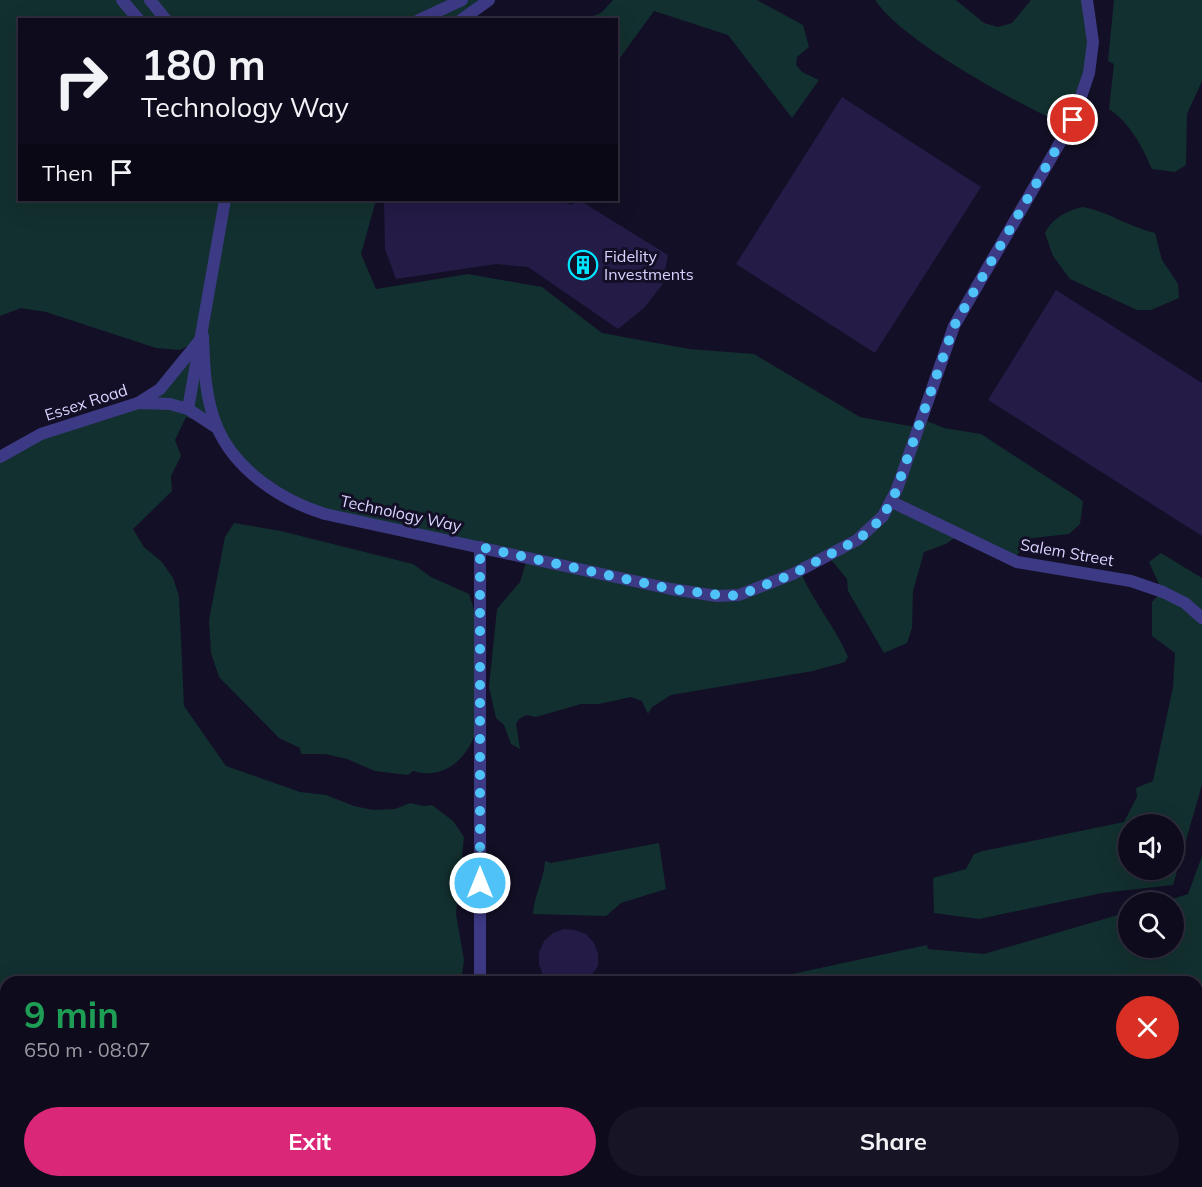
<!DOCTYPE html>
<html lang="en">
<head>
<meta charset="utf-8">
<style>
  body { margin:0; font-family:Mulish,sans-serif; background:#171425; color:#f1f3f6; height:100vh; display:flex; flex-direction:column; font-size:22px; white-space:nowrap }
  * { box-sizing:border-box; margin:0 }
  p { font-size:20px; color:#9b9ba3 }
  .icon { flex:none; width:33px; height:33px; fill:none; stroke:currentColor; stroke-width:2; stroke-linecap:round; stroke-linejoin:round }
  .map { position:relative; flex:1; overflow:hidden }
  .sheet { position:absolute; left:0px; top:976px; width:1203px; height:212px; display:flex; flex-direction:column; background:#0e0b1c; border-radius:18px 18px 0 0; box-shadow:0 6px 24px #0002,0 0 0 2px #2e2b3b }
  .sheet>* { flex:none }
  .guide { position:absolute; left:18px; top:18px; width:600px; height:183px; border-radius:0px; box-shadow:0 6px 24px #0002,0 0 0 2px #2e2b3b; background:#0e0b1c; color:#f1f3f6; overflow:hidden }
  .fabs { position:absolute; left:1118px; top:814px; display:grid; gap:12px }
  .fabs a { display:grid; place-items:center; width:66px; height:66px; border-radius:50%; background:#0e0b1c; box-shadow:0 6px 24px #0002,0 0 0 2px #2e2b3b; font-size:30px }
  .pin { position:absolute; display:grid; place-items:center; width:51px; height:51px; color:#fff; margin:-26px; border:3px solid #fff; border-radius:50%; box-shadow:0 2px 6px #0007 }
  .me { position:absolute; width:66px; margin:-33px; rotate:0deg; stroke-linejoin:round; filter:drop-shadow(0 0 4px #0008) }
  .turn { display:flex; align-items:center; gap:21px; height:126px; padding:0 24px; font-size:27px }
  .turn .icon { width:78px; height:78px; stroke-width:2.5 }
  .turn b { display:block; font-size:42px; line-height:51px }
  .then { display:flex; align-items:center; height:57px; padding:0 24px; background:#0003; gap:12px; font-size:22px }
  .round { display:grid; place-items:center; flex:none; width:63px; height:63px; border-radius:32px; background:#171425 }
  .overview { display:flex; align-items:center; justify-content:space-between; height:102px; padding:0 24px }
  h1 { font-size:36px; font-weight:700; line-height:45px; color:#1e9e55 }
  .action { display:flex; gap:12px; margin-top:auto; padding:12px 24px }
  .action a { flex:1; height:69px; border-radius:36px; background:#db2777; color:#fff; font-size:24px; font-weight:700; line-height:69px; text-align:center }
  .action a+a { background:#171425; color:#f1f3f6 }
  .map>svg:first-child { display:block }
  .green { fill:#12302f; fill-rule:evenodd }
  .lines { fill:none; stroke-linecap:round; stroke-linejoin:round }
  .stream { stroke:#0a1f44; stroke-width:4 }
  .building { fill:#241b47 }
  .minor { stroke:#3d3a85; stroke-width:12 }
  .route { stroke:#4fc3f7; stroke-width:10; stroke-dasharray:0 18 }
  .labels { text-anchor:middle; stroke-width:6; stroke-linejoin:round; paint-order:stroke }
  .poi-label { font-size:16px; fill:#d9d4ff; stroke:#130f26; text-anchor:start }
  .street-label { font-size:16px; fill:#d9d4ff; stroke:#130f26 }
</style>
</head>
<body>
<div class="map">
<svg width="1202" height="1187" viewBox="0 0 1202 1187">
  <rect width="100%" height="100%" fill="#130f26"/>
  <g class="green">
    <path d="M0,0H482L451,20H20V200H376L361,254L376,289L468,274L542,287L602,333L689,349L754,354L860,417L915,427L922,419L944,428L981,434L1079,498L1083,502L1080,524L1069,534L1033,538L1013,559L959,534L946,544L924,552L913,591L912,628L907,643L884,653L848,591L847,579L827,555L801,573C814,603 836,628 848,657L845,662L813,671L671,695L652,707L648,714L642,701L631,697L599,704H581L536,717L526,715L519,719L516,724L520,749L511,744L504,725L496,718L489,687L497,609L520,582L527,559L317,512L274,490L209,425L186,417L175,440L181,456L171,476L172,491L133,529L144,547L162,562L173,578L179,596L184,706L226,766L300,792L326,795L354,806L373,810L395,809L410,803L424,806L432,805L453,821L464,837L456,914L464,960L461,982H6V993H0V460L47,436L150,404L203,338L180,350L156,348L46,312L21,308L0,316Z"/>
    <path d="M613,0H757L803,25L809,47L797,57L796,65L802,72L819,80L792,118L728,35L654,11L617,62L616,20L585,19L601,13Z"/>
    <path d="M875,0H956L984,23L998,27L1012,23L1031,0H1088L1095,30L1085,94L1065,125C1017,103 904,43 875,0Z"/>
    <path d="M1114,0H1202V81L1187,114L1186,165L1175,172L1152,169C1142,146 1130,123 1109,109L1114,64L1108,61Z"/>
    <path d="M1083,207C1109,212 1129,227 1155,233L1162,260L1178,284L1179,298L1151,310H1137L1070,279L1053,256L1045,233C1052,218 1068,210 1083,207Z"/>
    <path d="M234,523L281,531L413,564L431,577L469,594L477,619L476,732C466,760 444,780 413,771L408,775L375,771L347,759L325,754H301L300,748L279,738L219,677L211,653L209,620L225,537Z"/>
    <path d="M1161,553L1202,578V785L1173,885L1102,893L979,919L934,913L933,878L966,869L974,854L983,851L1124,822L1137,797L1136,788L1153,781L1173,687L1175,653L1152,636V602L1162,591L1149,562ZM1128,825H1173V870H1128Z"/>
    <path d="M659,843L666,889L621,903L606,916L533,914C534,895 544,880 545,861L551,863Z"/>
    <path d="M1202,856V990H1197V982H755L927,945L928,949L984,954L1128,912V948H1173V903H1159L1188,894Z"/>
    <path d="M1197,1134H1202V1187H0V1150L6,1152V1182H1197Z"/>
  </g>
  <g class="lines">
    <g class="stream">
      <path d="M0,1166L6,1168"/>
      <path d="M235,1182L266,1187"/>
    </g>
  </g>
  <g class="building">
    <path d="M842,97L981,187L875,353L736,264Z"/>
    <path d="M384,200H558L571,205L579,200L668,255L662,285L644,308L618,329L528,267L496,264L396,279L385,249Z"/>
    <path d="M1056,290L1202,383V536L988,400Z"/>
    <path d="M564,929L575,930L586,934L594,943L598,954V966L587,982H550L543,975L539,964V952L544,941L553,933Z"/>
  </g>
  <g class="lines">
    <g class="minor">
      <path d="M122,0L139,20"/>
      <path d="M150,0L166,20"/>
      <path d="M419,20L462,0"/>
      <path d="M461,20L489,0"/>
      <path d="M203,336C204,367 205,398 217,427C235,470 282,501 325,514L671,589L717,596L739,595L793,574L857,540L883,516L897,489L954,326L1073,120L1089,73L1093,42L1087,0"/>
      <path d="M138,403L160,389L200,340"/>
      <path d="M188,409L225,200"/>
      <path d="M0,457L41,434L138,403L170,404L188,409L217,428"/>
      <path d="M892,502L1017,562L1131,581L1163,592L1185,603L1202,618"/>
      <path d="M480,982V547"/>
      <path d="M481,1187V1182"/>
    </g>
  </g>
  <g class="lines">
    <path class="route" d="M480,883V547L671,589L728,596L740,595L793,574L857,540L873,528L892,502L954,326L1073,120"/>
  </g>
  <defs>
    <g id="building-ring" transform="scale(1.5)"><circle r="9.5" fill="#130f26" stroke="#00e5ff" stroke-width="1.5"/><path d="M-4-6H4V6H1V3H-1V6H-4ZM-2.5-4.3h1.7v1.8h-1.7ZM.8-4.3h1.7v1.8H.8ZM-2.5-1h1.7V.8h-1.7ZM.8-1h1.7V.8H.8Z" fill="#00e5ff"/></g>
  </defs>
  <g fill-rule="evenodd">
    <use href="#building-ring" x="583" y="265"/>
  </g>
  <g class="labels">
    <g class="poi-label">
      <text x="604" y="262">Fidelity<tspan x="604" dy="18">Investments</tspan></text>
    </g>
    <g class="street-label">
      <text transform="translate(86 402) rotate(-18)" y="6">Essex Road</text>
      <text transform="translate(401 513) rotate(12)" y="6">Technology Way</text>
      <text transform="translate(1067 552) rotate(10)" y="6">Salem Street</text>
    </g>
  </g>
</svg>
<div class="fabs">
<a><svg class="icon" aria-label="sound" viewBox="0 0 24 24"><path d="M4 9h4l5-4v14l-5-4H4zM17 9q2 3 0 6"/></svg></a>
<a><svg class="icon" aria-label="search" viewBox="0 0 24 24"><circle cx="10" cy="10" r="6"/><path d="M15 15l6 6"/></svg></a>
</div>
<div class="pin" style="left:1073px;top:120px;background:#d93025"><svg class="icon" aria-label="arrive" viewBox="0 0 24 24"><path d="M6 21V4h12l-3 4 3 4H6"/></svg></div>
<svg class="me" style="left:480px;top:883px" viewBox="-20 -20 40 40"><circle r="17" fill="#4fc3f7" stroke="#fff" stroke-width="3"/><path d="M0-11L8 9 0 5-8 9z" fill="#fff"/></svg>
<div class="guide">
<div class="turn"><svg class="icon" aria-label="right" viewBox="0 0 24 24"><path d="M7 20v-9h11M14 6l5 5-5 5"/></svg><div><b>180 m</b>Technology Way</div></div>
<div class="then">Then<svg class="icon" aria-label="arrive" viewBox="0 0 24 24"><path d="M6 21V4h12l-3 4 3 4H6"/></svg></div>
</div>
<section class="sheet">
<div class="overview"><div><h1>9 min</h1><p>650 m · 08:07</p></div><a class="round" style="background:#d93025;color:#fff"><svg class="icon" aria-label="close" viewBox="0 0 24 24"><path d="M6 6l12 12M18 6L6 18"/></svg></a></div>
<div class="action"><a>Exit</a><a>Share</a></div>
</section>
</div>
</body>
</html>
